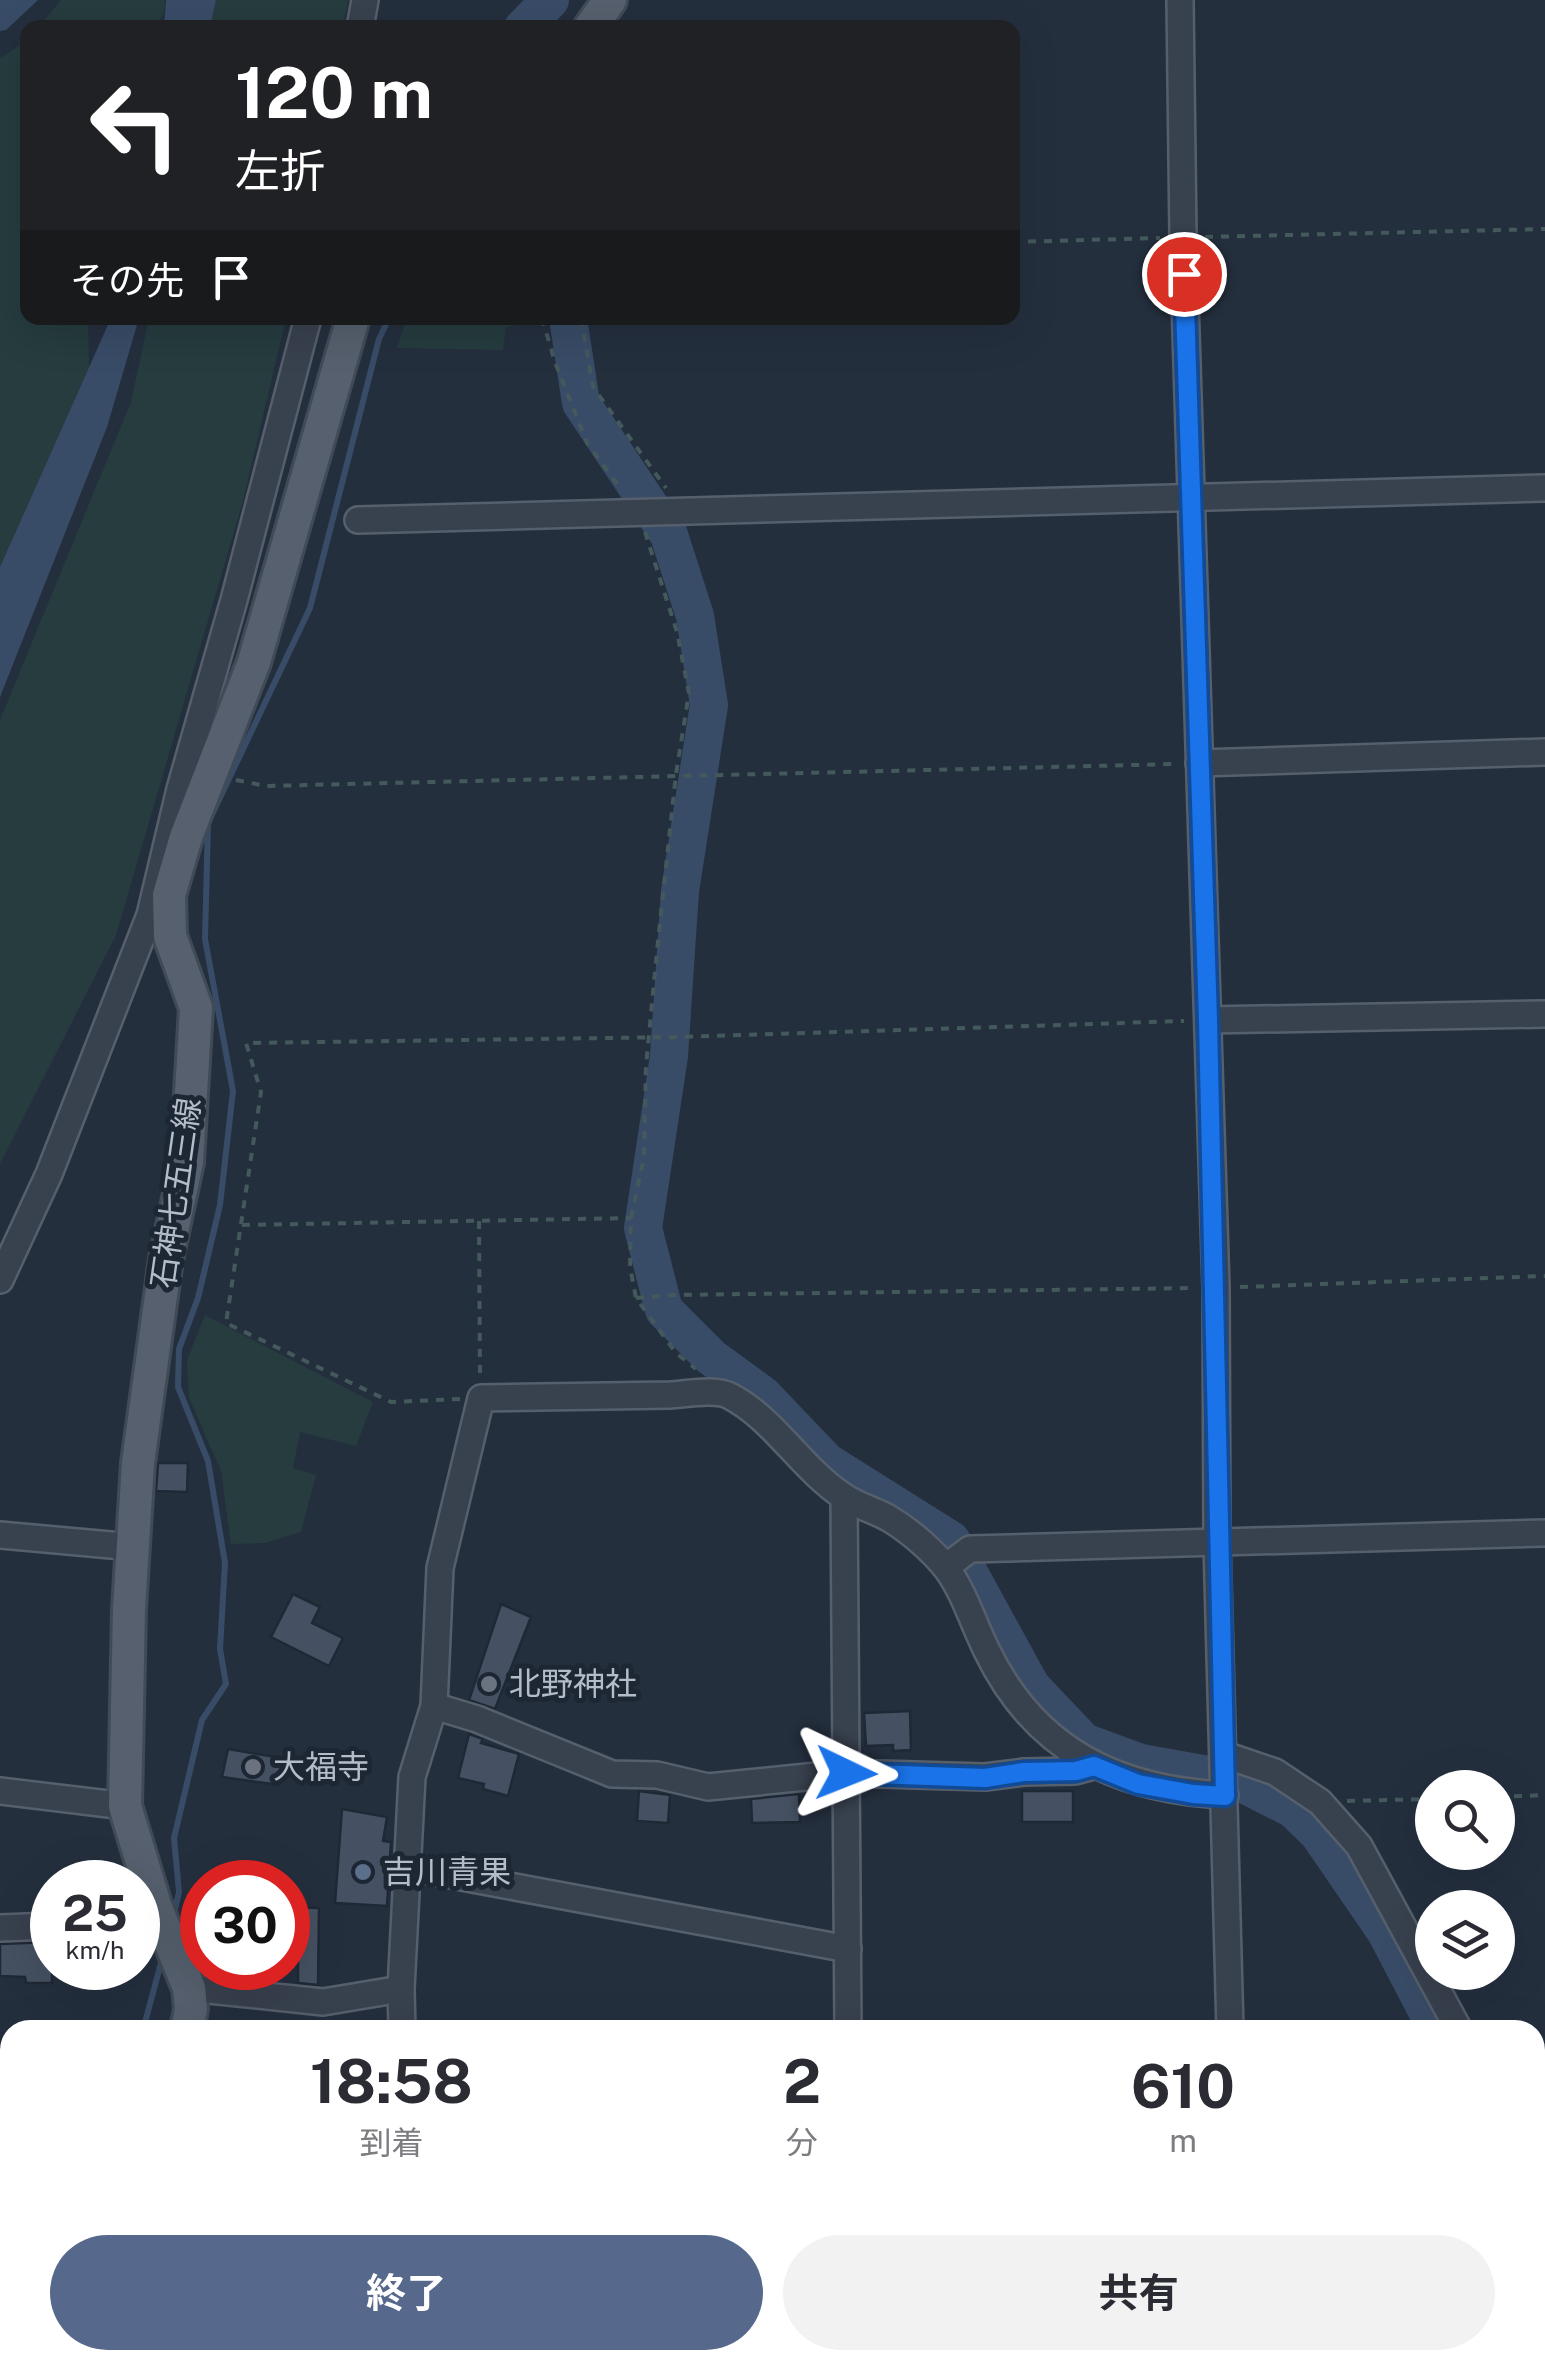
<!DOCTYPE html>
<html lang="ja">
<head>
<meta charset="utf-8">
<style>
  body { margin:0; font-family:"Public Sans","Noto Sans JP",sans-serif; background:#f2f2f3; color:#2b2b33; height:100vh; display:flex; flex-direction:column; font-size:38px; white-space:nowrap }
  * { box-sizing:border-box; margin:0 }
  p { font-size:32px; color:#7c7c81 }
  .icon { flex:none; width:55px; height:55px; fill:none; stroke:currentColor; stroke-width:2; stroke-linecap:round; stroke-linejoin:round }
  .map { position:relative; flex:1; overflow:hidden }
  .details { position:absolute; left:0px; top:2020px; width:1545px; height:350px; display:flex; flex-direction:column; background:#fff; border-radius:30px 30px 0 0; box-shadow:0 10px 40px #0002 }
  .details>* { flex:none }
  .top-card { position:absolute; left:20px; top:20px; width:1000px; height:305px; border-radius:20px; box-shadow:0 10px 40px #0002; background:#202124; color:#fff; overflow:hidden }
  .controls { position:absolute; left:1415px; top:1770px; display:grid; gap:20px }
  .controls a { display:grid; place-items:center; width:100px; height:100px; border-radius:50%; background:#fff; box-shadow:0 10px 40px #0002; font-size:50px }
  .speed { position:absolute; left:30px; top:1860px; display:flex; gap:20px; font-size:50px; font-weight:700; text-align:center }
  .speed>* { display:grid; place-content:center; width:130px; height:130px; border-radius:50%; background:#fff; box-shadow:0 10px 40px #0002; line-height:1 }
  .speed small { font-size:25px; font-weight:400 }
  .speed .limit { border:15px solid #d22; background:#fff; color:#111 }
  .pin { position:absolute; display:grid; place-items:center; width:85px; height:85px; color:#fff; margin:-42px; border:5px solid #fff; border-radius:50%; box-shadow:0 2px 10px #0007 }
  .me { position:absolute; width:110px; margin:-55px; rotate:92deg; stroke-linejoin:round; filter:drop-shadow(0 0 8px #0008) }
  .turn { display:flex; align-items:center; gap:35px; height:210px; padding:0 50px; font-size:45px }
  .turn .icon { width:130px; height:130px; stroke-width:2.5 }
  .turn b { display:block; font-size:70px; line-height:85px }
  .then { display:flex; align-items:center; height:95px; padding:0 50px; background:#0003; gap:20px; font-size:38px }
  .eta { display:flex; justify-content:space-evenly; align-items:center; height:170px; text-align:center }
  .eta b { font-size:60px; font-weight:700; line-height:70px }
  .button { display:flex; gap:20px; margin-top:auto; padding:20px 50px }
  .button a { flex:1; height:115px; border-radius:60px; background:#56698c; color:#fff; font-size:40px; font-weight:700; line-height:115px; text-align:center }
  .button a+a { background:#f2f2f3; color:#2b2b33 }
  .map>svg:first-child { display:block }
  .green { fill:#263c3f }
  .water { fill:#394c67 }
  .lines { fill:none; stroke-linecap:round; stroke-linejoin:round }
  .stream { stroke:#394c67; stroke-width:6 }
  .river { stroke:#394c67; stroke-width:38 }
  .building { fill:#455162; stroke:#1f2835; stroke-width:2.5 }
  .minor-casing { stroke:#565f6c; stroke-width:30 }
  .major-casing { stroke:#414a57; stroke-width:38 }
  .path { stroke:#44595c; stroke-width:4; stroke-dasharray:8 8; stroke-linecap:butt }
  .minor { stroke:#38414e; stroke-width:25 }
  .major { stroke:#56606e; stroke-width:32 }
  .route-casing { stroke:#114b97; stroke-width:25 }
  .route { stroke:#1a73e8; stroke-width:18 }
  .worship-dot { fill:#6b7280; stroke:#1d2633; stroke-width:4 }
  .service-dot { fill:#5c6f8a; stroke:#1d2633; stroke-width:4 }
  .labels { text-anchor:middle; stroke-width:10; stroke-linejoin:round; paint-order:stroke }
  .street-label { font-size:32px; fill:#b4bcc9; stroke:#1d2633 }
  .poi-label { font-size:32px; fill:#b4bcc9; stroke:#1d2633; text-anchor:start }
</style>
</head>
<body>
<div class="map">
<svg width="1545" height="2370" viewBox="0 0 1545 2370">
  <rect width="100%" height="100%" fill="#242f3e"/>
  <g class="green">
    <path d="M61,0H165L164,13L156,27H39Z"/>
    <path d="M216,0H348L343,27L210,28Z"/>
    <path d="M526,0H556L540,27H513Z"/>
    <path d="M27,41L28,318H88L89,367L0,567V58Z"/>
    <path d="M149,318H286L243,501L116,935L0,1164V720L131,402Z"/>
    <path d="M407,318H533L534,322L506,327L503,350L397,348Z"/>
    <path d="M205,1315L373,1402L356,1446L300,1432L293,1468L316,1475L301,1532L265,1543L231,1544L221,1471L189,1398L187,1360Z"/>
  </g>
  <g class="water">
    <path d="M0,0H38L6,30L0,31Z"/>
    <path d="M166,0H216L210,27H164Z"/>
    <path d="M111,318H139L107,427L0,697V567Z"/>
  </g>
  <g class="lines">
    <g class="stream">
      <path d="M173,1918L179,1892L174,1838L202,1720L226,1684L220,1649L225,1563L208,1461L178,1387L179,1349L198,1298L220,1205L233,1091L205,939L208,823L310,608L379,339L389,318"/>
      <path d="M143,2030L162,1959"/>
    </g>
    <g class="river">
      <path d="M523,28L550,0"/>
      <path d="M568,318L581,403L669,535L695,616L709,705L680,891L669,1056L643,1228L664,1310L711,1357L763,1395L827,1462L951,1540L1031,1686L1084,1742L1141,1763L1236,1780L1293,1809L1318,1833L1386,1932L1437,2030"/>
      <path d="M1535,2237L1545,2266"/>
    </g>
  </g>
  <g class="building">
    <path d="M158,1463H188L187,1492L156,1491Z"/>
    <path d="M293,1594L320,1607L312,1623L343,1638L329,1666L271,1637Z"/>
    <path d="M501,1604L531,1617L495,1709L469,1700Z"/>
    <path d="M910,1711L911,1750L893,1751V1745L866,1746L864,1713Z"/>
    <path d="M469,1734L483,1739L481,1743L519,1754L508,1796L483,1789L484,1784L458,1778Z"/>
    <path d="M228,1749L281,1758L279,1785L222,1777Z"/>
    <path d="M639,1791L670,1795L668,1823L637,1821Z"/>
    <rect x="1022" y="1791" width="51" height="31"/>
    <path d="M799,1794L800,1822L752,1823L751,1799Z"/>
    <path d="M342,1809L387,1817L383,1841L391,1842L387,1906L335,1903Z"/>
    <path d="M288,1907L319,1908L318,1985L298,1983V1948H288Z"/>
    <path d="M52,1942V1983H26L25,1977L0,1976V1944Z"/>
  </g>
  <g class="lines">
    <g class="minor-casing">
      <g id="minor">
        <path d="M1180,0L1183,237L1216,1288L1217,1543L1230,2030"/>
        <path d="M360,28L365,0"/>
        <path d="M358,520L1545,488"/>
        <path d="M1199,763L1545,752"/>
        <path d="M1208,1020L1545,1014"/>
        <path d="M0,1280L49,1174L150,915L180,789L234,600L308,318"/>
        <path d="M844,1497L848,2030"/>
        <path d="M0,1535L133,1547"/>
        <path d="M946,1567L970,1549L1545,1533"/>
        <path d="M434,1706L477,1719L612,1774L657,1775L708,1787L846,1773L985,1777L1024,1772L1075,1771L1094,1766"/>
        <path d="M1225,1755L1275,1772L1320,1802L1359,1846L1459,2030"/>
        <path d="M0,1791L125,1806"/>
        <path d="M408,1867L848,1949"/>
        <path d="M0,1928L52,1926"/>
        <path d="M189,1988L323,2002L401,1989"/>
        <path d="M402,2030L401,1989L412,1777L434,1706L440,1568L481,1398C544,1397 607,1396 670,1395C686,1394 716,1388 730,1396C774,1419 801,1468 843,1496C857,1506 875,1510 890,1519C910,1531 933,1551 947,1569C965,1594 973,1623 987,1651C1035,1750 1117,1790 1225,1795"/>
        <path d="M1535,2191L1545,2213"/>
        <path d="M0,2317L10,2319"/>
        <path d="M411,2360V2370"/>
        <path d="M869,2360L873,2370"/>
        <path d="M1150,2360V2370"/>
        <path d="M448,2370L751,2360"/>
      </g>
    </g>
    <g class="major-casing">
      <g id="major">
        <path d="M590,28L610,0"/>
        <path d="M187,2030L191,2009L189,1988L155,1905L125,1806L129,1609L138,1463L166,1259L187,1162L196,1008L170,936L169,895L186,837L254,662L353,318"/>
        <path d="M117,2370L119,2360"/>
      </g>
    </g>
    <g class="path">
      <path d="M1205,237L1545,229"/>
      <path d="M1012,242L1160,238"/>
      <path d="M542,318L555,362L587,443L621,489"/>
      <path d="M581,318L593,387L666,488"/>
      <path d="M645,532L677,632L689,693L676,774L658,941L646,1066L644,1157L631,1218L630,1267L636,1298L676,1353L696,1369"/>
      <path d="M236,780L266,786L1176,764"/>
      <path d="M479,1221L480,1374"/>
      <path d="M242,1225L631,1218"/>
      <path d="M1240,1287L1545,1276"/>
      <path d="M636,1298L673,1295L1195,1288"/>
      <path d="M460,1399L391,1402L226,1323L261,1092L246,1043L679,1037L1184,1021"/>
      <path d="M1498,1797L1545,1795"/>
      <path d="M1347,1801L1432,1799"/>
      <path d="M1535,2061L1545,2060"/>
    </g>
    <use href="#minor" class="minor"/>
    <use href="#major" class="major"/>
  </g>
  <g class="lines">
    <g class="route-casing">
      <path id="route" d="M846,1773L985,1778L1024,1772L1076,1771L1094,1766L1138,1784L1193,1794L1225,1796L1208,1020L1184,274"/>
    </g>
    <use href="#route" class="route"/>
  </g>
  <g class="worship-dot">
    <circle cx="489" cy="1684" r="10"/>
    <circle cx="253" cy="1767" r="10"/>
  </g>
  <circle class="service-dot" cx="363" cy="1872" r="10"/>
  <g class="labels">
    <g class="street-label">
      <text transform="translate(176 1193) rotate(-82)" y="11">石神七五三線</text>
    </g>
    <g class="poi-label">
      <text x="509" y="1695">北野神社</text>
      <text x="273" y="1778">大福寺</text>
      <text x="383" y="1883">吉川青果</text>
    </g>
  </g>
</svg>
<div class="controls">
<a><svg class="icon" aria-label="search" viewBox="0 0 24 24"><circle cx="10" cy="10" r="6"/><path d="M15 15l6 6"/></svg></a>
<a><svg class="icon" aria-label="layers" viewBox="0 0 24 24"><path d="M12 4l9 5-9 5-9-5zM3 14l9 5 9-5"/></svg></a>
</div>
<div class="speed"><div>25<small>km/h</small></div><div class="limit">30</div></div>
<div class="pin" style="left:1184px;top:274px;background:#d93025"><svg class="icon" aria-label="arrive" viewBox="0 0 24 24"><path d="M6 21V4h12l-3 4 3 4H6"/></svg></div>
<svg class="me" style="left:846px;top:1773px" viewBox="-20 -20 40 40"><path d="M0-17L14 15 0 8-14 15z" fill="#1a73e8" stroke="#fff" stroke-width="4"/></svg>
<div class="top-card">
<div class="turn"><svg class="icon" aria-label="left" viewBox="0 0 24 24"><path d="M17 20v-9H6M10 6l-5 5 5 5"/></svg><div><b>120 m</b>左折</div></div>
<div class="then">その先<svg class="icon" aria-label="arrive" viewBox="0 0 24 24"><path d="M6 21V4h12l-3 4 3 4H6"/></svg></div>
</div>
<section class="details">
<div class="eta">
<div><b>18:58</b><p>到着</p></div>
<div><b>2</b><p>分</p></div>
<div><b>610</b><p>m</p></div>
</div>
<div class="button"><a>終了</a><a>共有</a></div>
</section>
</div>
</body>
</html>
